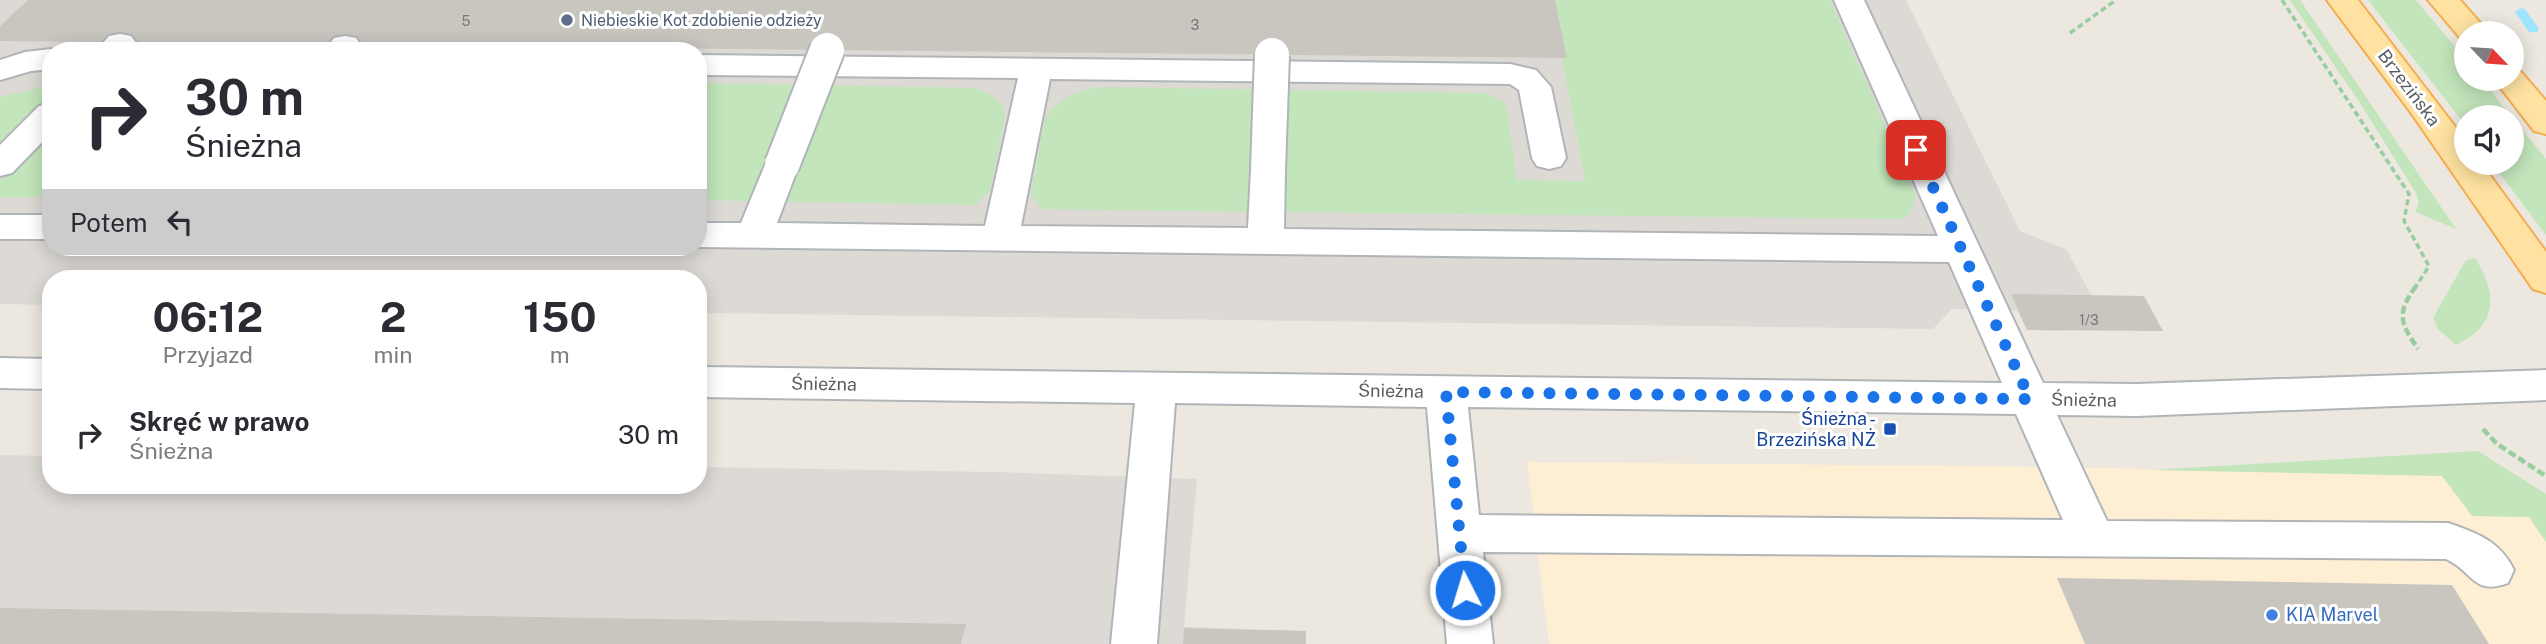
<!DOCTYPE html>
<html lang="pl">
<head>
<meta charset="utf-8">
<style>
  body { margin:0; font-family:"Public Sans",sans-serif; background:#f2f2f3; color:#2b2b33; height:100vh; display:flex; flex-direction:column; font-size:26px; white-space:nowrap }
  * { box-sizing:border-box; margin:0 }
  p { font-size:23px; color:#7c7c81 }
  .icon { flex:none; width:38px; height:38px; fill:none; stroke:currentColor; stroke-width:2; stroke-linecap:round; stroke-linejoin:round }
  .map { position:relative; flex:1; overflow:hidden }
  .sheet { position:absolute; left:42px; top:270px; width:665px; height:224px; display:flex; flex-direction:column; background:#fff; border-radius:28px; box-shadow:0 4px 18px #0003 }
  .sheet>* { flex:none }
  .hud { position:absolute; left:42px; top:42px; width:665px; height:214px; border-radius:28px; box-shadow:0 4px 18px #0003; background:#fff; color:#2b2b33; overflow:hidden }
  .needle { width:46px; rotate:115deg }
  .fabs { position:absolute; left:2454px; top:21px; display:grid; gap:14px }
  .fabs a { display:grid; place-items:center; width:70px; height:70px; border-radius:50%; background:#fff; box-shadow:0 4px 18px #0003; font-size:35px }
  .pin { position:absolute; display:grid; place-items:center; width:60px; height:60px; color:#fff; margin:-30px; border-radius:14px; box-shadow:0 4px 10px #0006 }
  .me { position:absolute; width:77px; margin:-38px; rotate:355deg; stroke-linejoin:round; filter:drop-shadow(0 0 5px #0008) }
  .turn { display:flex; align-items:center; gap:24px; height:147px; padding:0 28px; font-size:32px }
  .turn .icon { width:91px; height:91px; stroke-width:2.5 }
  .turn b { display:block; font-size:49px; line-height:60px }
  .then { display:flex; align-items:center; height:66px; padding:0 28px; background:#0003; gap:14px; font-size:26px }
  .eta { display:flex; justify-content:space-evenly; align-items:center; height:119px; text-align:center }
  .eta b { font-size:42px; font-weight:700; line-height:49px }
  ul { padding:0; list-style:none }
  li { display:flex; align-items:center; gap:21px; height:91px; padding:0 28px }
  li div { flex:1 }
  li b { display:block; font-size:26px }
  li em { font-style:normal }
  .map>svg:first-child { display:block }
  .commercial { fill:#feeed3 }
  .industrial { fill:#dddad5; fill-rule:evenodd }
  .green { fill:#c2e5bb }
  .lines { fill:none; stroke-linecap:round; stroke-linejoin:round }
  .stream { fill:#9de4ff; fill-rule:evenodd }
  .building { fill:#c9c5bf }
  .minor-casing { stroke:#b1b5b8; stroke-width:4 }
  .major-casing { stroke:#f4ad51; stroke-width:4 }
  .path-far1 { stroke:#98cd9f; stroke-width:3.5; stroke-dasharray:6 3.5; stroke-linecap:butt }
  .path { stroke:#98cd9f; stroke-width:4.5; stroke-dasharray:8 3.5; stroke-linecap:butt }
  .minor { fill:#fff; fill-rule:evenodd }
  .major { fill:#ffe2a2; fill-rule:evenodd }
  .minor-bridge-casing { stroke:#b1b5b8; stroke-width:38; stroke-linecap:butt }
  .minor-bridge { stroke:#fff; stroke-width:34 }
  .route { stroke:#1a73e8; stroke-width:12; stroke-dasharray:0 21.6 }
  .service-dot { fill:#5c6f8a; stroke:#fff; stroke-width:2.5 }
  .transit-dot { fill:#1a4fb4; stroke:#fff; stroke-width:2.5 }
  .shop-dot { fill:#3f7fe0; stroke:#fff; stroke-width:2.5 }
  .labels { text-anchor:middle; stroke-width:6; stroke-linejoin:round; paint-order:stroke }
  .number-label { font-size:14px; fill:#757879 }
  .far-service-label { font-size:16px; fill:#4e5e75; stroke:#fff; text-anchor:start }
  .street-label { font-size:18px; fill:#595e62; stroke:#fff }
  .transit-label { font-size:18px; fill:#164399; stroke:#fff; text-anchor:end }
  .shop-label { font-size:18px; fill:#366cbe; stroke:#fff; text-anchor:start }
</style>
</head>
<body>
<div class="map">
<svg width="2546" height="644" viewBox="0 0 2546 644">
  <rect width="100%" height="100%" fill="#ece8e0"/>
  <path class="commercial" d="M1527,462L2060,467L2443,476L2472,516L2529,517L2546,542V644H1549Z"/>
  <g class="industrial">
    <path d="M0,0H1906L2020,231L2066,249L2091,295L2062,331L2027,330L2017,310L1952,309L1933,329L698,313V278H51V305L0,304ZM51,51H698V247H51Z"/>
    <path d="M0,455L51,456V485H698V467L995,472L1197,479L1184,627L1306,631V644H0Z"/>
  </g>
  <g class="green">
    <path d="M1555,0H1830L1916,196L1910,214L1902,219L1284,212L1252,204L1249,212L1041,209L1031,193L1044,122C1055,99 1075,92 1099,87L1486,93L1502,101L1507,109L1517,180L1585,181L1562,58H1567Z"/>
    <path d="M2290,0H2300L2456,229L2415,212L2419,203L2416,193L2360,103Z"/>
    <path d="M2368,0H2416L2466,60V79H2481L2546,159V235L2492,163H2511V117H2466V126Z"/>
    <path d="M698,83L976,88C989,93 1003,99 1005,115L991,188L976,205L698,200Z"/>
    <path d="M51,85V119L0,150V97Z"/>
    <path d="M51,128V197H0V181Z"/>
    <path d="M2475,258C2498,294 2498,325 2456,345L2438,329L2433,318L2466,260Z"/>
    <path d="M2478,451L2546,494V542L2529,517L2472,516L2442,476L2151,470Z"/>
  </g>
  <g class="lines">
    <path class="stream" d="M2521,8L2525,9L2539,29L2537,32H2529L2515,12Z"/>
  </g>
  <g class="building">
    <path d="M28,0H1555L1567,58L0,41V26Z"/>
    <path d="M2011,294L2144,296L2163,331L2027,330Z"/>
    <path d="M2057,578L2452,585L2489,644H2085Z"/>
    <path d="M0,608L966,624L961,644H0Z"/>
    <path d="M1184,628L1306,631V644H1183Z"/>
  </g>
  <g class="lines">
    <g class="minor-casing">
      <g id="minor">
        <path d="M1834,0H1864L2043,383L2137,384L2546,370V400L2137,416L2057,415L2107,521L2448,523C2477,533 2500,541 2514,570L2508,583C2473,596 2473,571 2446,559L1483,552L1493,644H1447L1427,407L1175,403L1157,644H1111L1135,403L698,397V367L2002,383L1949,262L695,247H698V223H741L765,165L770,157L782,154L794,157L799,165L777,223L985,226L1018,78L698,75V55L1510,64L1536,70L1551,87L1566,158L1561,166L1549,169L1537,166L1532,158L1519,90L1510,84L1050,79L1021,226L1248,228L1251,170L1256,162L1268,159L1280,162L1285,170L1284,229L1938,236ZM1468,407L2016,414L2063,520L1479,515Z"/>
        <path d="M120,34L131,36L136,43L130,51H96L109,36Z"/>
        <path d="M345,36L356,38L361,45L357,51H325L334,38Z"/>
        <path d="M51,49L56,51H51V69L31,71L0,80V60L25,52Z"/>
        <path d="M51,103V133L12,173L0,176V145L39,106Z"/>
        <rect x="0" y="215" width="51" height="24"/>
        <path d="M0,358L51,359V389L0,388Z"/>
      </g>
    </g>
    <g class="major-casing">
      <g id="major">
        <path d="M2327,0H2358L2466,141V163H2481L2546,252V293L2533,289L2412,114Z"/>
        <path d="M2428,0H2460L2489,33H2466V41L2462,40Z"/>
        <path d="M2511,69L2521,72L2546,101V134L2534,131L2494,79H2511Z"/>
      </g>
    </g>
    <g class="path-far1">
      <path d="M2282,0L2409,194L2404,221L2429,266L2415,288"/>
      <path d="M2070,33L2116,0"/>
    </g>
    <g class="path">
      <path d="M2416,286C2396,314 2400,322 2418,349"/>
      <path d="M2483,429L2497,444L2546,476"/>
    </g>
    <use href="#minor" class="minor"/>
    <use href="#major" class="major"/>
    <g class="minor-bridge-casing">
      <g id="minor-bridge">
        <path d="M782,165L827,50"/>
        <path d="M1268,170L1272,55"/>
      </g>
    </g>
    <use href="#minor-bridge" class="minor-bridge"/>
  </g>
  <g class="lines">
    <path class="route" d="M1465,590L1446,392L2030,399L1916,150"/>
  </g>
  <circle class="service-dot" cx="567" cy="20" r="7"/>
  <rect class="transit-dot" x="1883" y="422" width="14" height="14" rx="3.5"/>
  <circle class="shop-dot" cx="2272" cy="615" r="7"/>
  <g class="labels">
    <g class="number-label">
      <text x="466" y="26">5</text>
      <text x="1195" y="30">3</text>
      <text x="2089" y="325">1/3</text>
    </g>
    <g class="far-service-label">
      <text x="581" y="26">Niebieskie Kot zdobienie odzieży</text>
    </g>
    <g class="street-label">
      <text transform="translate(2409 88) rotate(53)" y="6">Brzezińska</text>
      <text transform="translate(824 384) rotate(1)" y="6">Śnieżna</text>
      <text transform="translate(1391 391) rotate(1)" y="6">Śnieżna</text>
      <text transform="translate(2084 400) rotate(1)" y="6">Śnieżna</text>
    </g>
    <g class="transit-label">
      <text x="1876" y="425">Śnieżna -<tspan x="1876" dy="21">Brzezińska NŻ</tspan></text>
    </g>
    <g class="shop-label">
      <text x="2286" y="621">KIA Marvel</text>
    </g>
  </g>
</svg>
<div class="fabs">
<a><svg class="needle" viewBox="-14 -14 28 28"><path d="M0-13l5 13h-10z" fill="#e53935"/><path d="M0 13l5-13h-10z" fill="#7c7c81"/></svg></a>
<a><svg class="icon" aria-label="sound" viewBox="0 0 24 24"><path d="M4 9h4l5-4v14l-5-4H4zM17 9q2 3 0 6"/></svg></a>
</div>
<div class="pin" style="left:1916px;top:150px;background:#d93025"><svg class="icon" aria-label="arrive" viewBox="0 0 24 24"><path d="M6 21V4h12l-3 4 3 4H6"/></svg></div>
<svg class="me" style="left:1465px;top:590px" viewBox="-20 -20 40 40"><circle r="17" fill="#1a73e8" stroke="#fff" stroke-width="3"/><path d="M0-11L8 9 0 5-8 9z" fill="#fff"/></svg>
<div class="hud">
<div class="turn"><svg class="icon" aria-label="right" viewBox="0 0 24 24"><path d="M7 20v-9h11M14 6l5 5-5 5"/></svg><div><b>30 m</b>Śnieżna</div></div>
<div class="then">Potem<svg class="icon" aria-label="left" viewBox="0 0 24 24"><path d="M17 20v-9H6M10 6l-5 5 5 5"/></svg></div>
</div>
<section class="sheet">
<div class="eta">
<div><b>06:12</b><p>Przyjazd</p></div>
<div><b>2</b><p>min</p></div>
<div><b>150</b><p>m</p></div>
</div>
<ul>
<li><svg class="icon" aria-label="right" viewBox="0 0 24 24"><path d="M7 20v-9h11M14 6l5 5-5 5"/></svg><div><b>Skręć w prawo</b><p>Śnieżna</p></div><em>30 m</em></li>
</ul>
</section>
</div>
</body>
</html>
